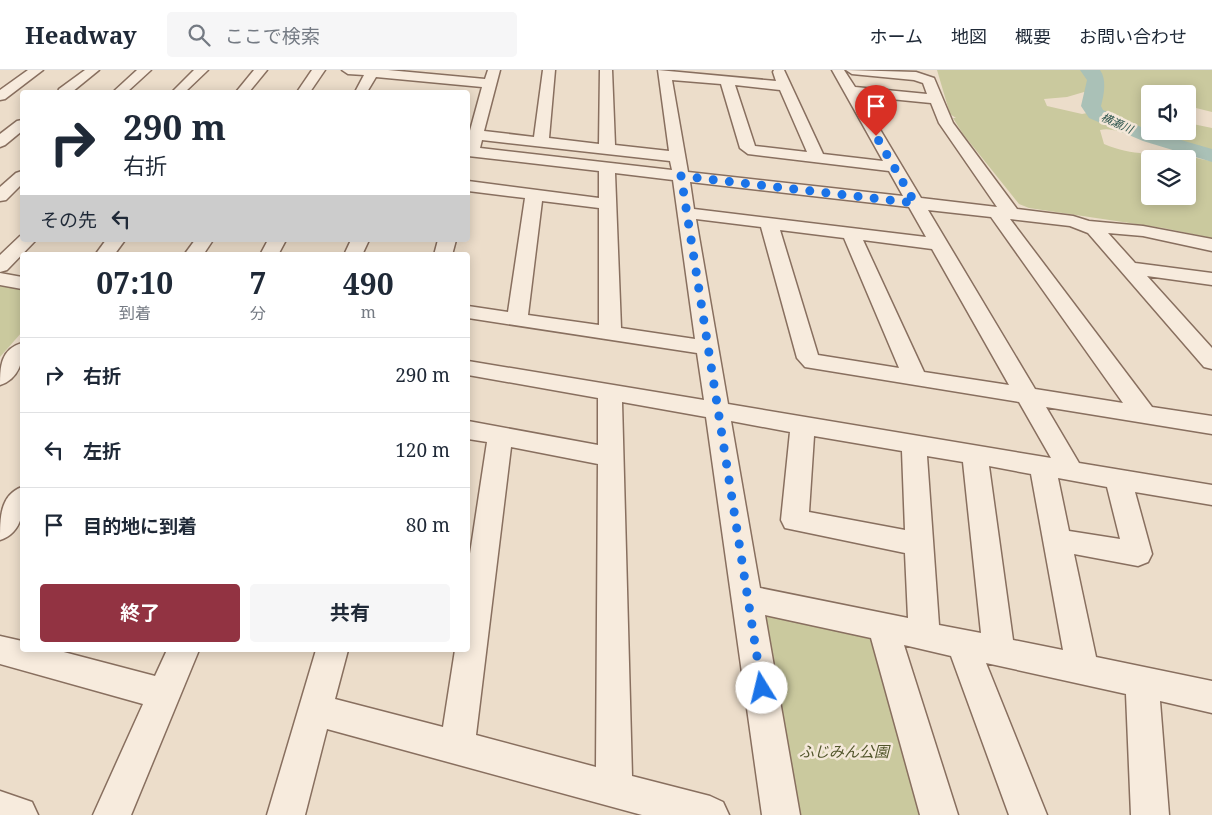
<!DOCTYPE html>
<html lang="ja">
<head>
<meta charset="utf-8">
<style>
  body { margin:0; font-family:"Noto Serif","Noto Sans JP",serif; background:#f6f6f7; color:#1f2937; height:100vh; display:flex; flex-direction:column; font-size:19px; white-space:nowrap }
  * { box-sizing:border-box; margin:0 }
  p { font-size:16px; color:#747a83 }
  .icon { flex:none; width:28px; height:28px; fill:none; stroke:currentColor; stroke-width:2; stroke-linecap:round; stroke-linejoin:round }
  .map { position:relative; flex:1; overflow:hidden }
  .details { position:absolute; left:20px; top:182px; width:450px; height:400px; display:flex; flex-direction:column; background:#fff; border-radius:5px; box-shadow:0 2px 12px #0003 }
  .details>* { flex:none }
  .hud { position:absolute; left:20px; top:20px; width:450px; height:152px; border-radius:5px; box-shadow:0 2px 12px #0003; background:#fff; color:#1f2937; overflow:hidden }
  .tools { position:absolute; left:1141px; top:15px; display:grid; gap:10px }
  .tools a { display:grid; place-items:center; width:55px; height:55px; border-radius:5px; background:#fff; box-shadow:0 2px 12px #0003; font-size:25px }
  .pin { position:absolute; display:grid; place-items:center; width:42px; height:42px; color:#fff; margin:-51px -21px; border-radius:50% 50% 50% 0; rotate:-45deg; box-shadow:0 0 5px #0007 }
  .pin .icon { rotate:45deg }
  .me { position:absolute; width:55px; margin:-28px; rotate:351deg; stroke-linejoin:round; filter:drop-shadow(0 0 4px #0008) }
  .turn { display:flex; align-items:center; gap:18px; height:105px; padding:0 20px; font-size:22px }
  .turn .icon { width:65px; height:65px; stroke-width:2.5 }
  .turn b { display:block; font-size:35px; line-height:42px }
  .then { display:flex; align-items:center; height:48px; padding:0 20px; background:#0003; gap:10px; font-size:19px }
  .eta { display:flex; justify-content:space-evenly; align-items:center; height:85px; text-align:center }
  .eta b { font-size:30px; font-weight:700; line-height:35px }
  .primary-button { display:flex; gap:10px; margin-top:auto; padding:10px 20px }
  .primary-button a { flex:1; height:58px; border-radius:5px; background:#923342; color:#fff; font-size:20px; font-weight:700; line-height:58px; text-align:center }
  .primary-button a+a { background:#f6f6f7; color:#1f2937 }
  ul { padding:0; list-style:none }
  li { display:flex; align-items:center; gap:15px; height:75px; padding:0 20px; border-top:1px solid #e0e1e3 }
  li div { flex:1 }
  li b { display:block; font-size:19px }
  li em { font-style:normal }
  header { display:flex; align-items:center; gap:30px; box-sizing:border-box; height:70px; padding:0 25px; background:#fff; border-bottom:1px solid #e0e1e3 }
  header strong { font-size:24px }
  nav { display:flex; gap:28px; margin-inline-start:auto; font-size:18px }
  .search { width:350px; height:45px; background:#f6f6f7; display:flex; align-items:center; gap:12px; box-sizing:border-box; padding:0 18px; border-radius:5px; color:#747a83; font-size:19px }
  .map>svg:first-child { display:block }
  .green { fill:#cac99e; fill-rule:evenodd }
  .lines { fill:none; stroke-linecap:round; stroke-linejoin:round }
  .river { fill:#aac1b7; fill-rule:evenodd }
  .minor-casing { stroke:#886f5f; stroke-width:3 }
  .minor { fill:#f7ebdd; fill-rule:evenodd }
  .route { stroke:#1a73e8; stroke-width:9; stroke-dasharray:0 16.2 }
  .labels { text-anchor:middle; stroke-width:5; stroke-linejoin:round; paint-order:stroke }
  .far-water-label { font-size:11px; font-style:italic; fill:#325850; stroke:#f4e8d9 }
  .near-park-label { font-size:15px; font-style:italic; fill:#50542a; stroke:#f4e8d9 }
</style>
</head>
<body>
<header>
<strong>Headway</strong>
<div class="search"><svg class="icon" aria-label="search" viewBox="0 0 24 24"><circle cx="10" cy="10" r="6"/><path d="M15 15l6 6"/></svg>ここで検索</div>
<nav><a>ホーム</a><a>地図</a><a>概要</a><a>お問い合わせ</a></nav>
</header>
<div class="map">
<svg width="1212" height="745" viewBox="0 0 1212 745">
  <rect width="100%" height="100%" fill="#ecddca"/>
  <g class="green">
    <path d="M937,0H1212V42L1188,36V24H1150V61H1188V53L1212,58V89L1164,74L1158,71L1170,70C1155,64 1147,66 1131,64C1120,63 1111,57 1100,60L1104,74C1134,87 1154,82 1185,86C1194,87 1203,90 1212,91V168L1163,158L1029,138L1019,134L963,64L953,48H956L950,44ZM1084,22L1101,27C1100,32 1099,37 1102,42C1108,49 1139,58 1149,63C1135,60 1109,58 1102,45L1093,42L1082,44L1047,36L1044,29L1067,27ZM1150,89H1188V126H1150Z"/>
    <path d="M0,214L22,218V262L0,287Z"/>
    <path d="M762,542L870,567L876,573L926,745H790Z"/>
  </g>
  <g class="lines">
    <path class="river" d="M1080,0H1100C1107,9 1104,25 1101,36L1103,40L1150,61L1212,79V92L1143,71L1089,48L1081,36L1087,10Z"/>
    <g class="minor-casing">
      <g id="minor">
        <path d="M28,0H43L5,29L0,30V20Z"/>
        <path d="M85,0H99L72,22H58L59,19Z"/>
        <path d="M137,0H151L127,22H113Z"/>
        <path d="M194,0H208L185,22H172Z"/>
        <path d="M254,0H267L249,22H236Z"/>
        <path d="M312,0H325L310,22H297Z"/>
        <path d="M342,0H388L485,9L488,0H500L484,61L534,67L543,0H555L549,68L599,74L600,0H612L615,75L669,81L658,0L776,11L773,2L774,0H784L823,84L883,91L832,0H844L855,17L927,24L923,13L914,10L852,4L846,0L916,2L934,8L953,53L1017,139L1073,146L1089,151L1143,156L1212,169V181L1143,166L1108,163L1135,193L1212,203V215L1147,206L1212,278V299L1204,297L1088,163L1070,156L1010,149L1152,337L1212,346V364L1046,337L1079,393L1212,415V435L1135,422L1152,484L1148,492L1138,496L1074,484L1096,587L1212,611V643L1160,631L1169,745H1131L1126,624L986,593L1047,745H1009L951,586L904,575L958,745H920L871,568L765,545L800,745H762L706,347L622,332L632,706L710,726L723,732L729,745H642L327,659L305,745H267L316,580H348L335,629L443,657L455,580H468V497L487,372L468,369V351L598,375V328L468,305V291L704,330L697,283L468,248V236L508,242L525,128L468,121V111L599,128V101L468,86V68L482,17L376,7L367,22H355L364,5L348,4ZM672,10L721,14L740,78L748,84L889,101L903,126L688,102ZM735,15L780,20L807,82L755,76ZM860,26L931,33L939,53L997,137L921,128ZM482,70L670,91L672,100L480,78ZM615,103L673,110L695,269L621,258ZM690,112L909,137L926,167L694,139ZM542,131L599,138V255L528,245ZM928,140L991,147L1123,333L1035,319ZM696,149L761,157L797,288L805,297L1019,332L1051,388L728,334ZM780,160L844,168L899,298L818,285ZM863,170L932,179L1009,315L924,302ZM731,351L790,362L781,450L785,458L905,483L908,548L760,518ZM814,366L902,381L905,460L809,442ZM511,377L598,394L596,697L476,665ZM927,386L963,392L981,563L939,555ZM989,396L1031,404L1063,580L1013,570ZM1058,408L1107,417L1120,469L1069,461Z"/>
        <path d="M22,50V61L5,75L0,77V64L17,51Z"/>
        <path d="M22,101V114L6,130L0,131V117L16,103Z"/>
        <path d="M20,166H22V170H36L7,200L0,202V185Z"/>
        <path d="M106,170H125L114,185H95Z"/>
        <path d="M195,170H213L203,185H184Z"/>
        <path d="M268,170H286L278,185H260Z"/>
        <path d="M351,170H369L362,185H344Z"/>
        <path d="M438,170H456L452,185H434Z"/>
        <path d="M0,203L22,207V219L0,215Z"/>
        <path d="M22,273C24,290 19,309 0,315C0,296 1,279 22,273Z"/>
        <path d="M22,417C25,437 23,463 0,470C0,448 0,425 22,417Z"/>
        <path d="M0,566L22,571V580H56L155,606L167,580H199L131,745H93L143,634L0,594Z"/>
        <path d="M0,721L32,732L38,745H0Z"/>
      </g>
    </g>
    <use href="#minor" class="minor"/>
  </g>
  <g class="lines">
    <path class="route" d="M762,618L681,106L915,133L876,66"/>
  </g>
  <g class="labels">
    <g class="far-water-label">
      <text transform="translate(1117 53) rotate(24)" y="4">横瀬川</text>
    </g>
    <g class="near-park-label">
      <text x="844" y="687">ふじみん公園</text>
    </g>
  </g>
</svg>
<div class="tools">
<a><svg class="icon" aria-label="sound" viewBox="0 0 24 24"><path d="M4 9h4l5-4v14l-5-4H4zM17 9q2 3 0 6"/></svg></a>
<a><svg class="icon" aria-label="layers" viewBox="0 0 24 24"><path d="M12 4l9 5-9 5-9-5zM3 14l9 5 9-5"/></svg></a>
</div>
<div class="pin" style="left:876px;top:66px;background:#d93025"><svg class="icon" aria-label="arrive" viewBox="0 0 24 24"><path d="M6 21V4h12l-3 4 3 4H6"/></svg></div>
<svg class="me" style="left:762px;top:618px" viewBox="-20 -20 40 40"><circle r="19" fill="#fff"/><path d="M0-13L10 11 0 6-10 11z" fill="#1a73e8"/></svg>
<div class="hud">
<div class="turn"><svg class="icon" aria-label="right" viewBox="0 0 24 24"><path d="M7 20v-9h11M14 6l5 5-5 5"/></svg><div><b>290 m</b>右折</div></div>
<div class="then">その先<svg class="icon" aria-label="left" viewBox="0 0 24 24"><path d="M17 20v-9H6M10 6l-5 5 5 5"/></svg></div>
</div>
<section class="details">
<div class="eta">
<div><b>07:10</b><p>到着</p></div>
<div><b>7</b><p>分</p></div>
<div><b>490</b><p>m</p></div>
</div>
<ul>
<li><svg class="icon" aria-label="right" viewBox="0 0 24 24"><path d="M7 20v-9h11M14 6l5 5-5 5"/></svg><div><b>右折</b></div><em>290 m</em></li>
<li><svg class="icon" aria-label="left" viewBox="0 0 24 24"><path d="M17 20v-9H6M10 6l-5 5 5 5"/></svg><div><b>左折</b></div><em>120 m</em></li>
<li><svg class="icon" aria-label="arrive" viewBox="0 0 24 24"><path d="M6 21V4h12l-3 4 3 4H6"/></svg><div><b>目的地に到着</b></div><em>80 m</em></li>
</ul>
<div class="primary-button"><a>終了</a><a>共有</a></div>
</section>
</div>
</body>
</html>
